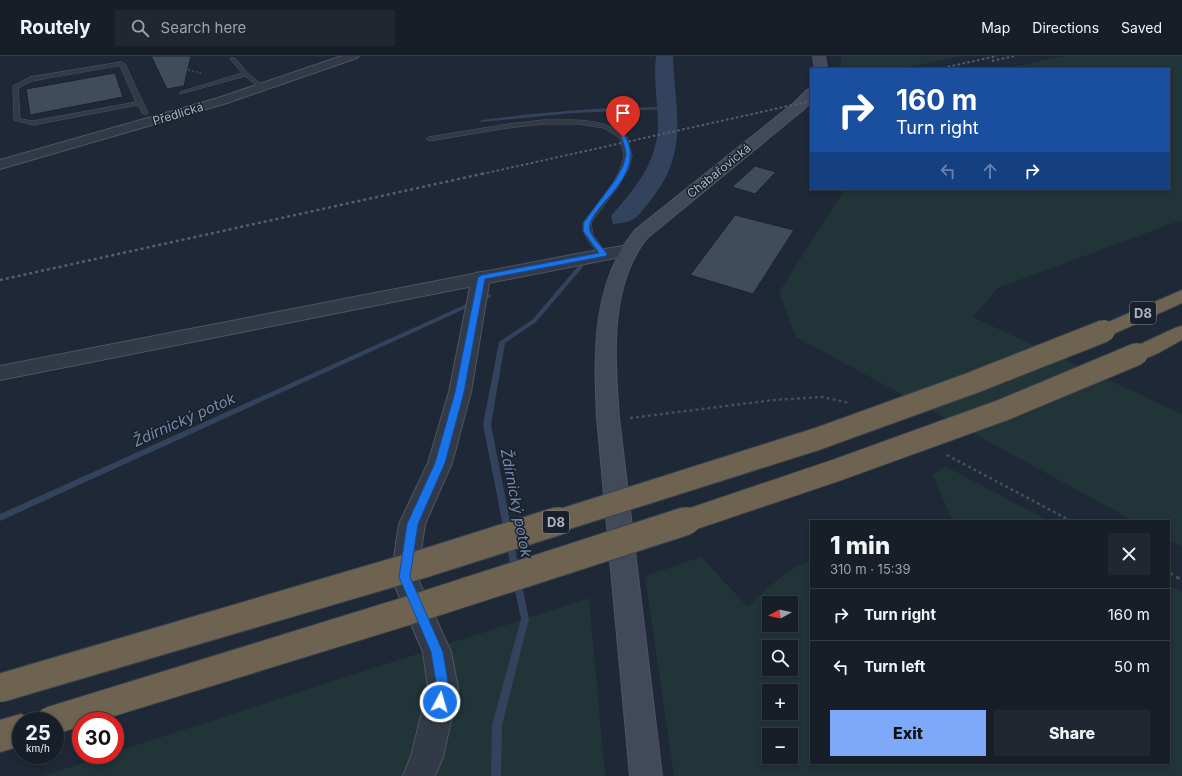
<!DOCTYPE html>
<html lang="en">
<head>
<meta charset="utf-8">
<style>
  body { margin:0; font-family:Inter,sans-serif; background:#202730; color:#f1f3f6; height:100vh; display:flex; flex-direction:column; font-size:15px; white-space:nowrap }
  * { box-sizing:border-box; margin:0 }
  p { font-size:13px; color:#9ea2a8 }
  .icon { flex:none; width:22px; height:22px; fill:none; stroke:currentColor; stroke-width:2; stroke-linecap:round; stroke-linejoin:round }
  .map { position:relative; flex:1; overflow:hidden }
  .side { position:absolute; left:810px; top:464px; width:360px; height:244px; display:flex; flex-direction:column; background:#171e28; border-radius:0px; box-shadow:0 2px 6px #0003,0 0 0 1px #363c45 }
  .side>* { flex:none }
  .top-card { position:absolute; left:810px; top:12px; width:360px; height:122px; border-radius:0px; box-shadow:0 2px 6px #0003,0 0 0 1px #363c45; background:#1a4fa0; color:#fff; overflow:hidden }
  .needle { width:26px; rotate:262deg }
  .buttons { position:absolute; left:762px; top:540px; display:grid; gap:8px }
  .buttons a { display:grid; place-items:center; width:36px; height:36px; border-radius:0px; background:#171e28; box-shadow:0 2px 6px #0003,0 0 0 1px #363c45; font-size:20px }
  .speed { position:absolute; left:12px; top:656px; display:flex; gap:8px; font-size:20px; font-weight:700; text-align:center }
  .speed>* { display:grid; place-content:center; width:52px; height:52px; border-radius:50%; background:#171e28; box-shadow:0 2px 6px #0003,0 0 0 1px #363c45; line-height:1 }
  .speed small { font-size:10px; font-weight:400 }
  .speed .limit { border:6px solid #d22; background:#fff; color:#111 }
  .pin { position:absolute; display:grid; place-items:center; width:34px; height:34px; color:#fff; margin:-41px -17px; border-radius:50% 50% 50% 0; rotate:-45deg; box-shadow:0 0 4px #0007 }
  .pin .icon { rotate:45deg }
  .me { position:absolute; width:44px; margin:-22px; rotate:6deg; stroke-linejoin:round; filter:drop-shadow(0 0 3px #0008) }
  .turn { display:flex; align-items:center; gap:14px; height:84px; padding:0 20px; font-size:18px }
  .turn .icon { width:52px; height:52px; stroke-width:2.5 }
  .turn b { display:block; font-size:28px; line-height:34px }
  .lanes { display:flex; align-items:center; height:38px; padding:0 20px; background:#0003; justify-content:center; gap:20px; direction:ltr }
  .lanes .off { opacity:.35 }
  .round { display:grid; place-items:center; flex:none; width:42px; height:42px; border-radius:0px; background:#202730 }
  .summary { display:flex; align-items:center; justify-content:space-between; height:68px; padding:0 20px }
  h1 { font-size:24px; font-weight:800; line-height:30px }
  .button { display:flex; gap:8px; margin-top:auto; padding:8px 20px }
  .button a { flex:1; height:46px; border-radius:0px; background:#7ea9f8; color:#111; font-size:16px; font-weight:800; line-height:46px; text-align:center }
  .button a+a { background:#202730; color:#f1f3f6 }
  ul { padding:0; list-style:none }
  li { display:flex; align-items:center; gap:12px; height:52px; padding:0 20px; border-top:1px solid #363c45 }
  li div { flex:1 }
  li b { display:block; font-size:15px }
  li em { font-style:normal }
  header { display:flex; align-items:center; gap:24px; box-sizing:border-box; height:56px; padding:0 20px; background:#171e28; border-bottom:1px solid #363c45 }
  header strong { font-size:19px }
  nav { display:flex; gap:22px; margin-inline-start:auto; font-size:14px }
  .search { width:280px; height:36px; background:#202730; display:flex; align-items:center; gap:10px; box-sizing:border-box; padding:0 14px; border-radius:0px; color:#9ea2a8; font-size:15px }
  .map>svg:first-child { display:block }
  .green { fill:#213437; fill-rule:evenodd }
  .water { fill:#33435e }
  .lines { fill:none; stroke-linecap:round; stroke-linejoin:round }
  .stream { fill:#33435e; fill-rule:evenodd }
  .building { fill:#404b5b; stroke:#1a222d }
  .service-casing { stroke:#4d5562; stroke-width:1 }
  .minor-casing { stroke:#4d5562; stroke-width:2 }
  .tertiary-casing { stroke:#4d5562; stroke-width:2 }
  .secondary-casing { stroke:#4d5562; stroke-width:2 }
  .motorway-casing { stroke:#3a424e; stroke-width:2 }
  .path-far2 { stroke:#3f5155; stroke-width:1.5; stroke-dasharray:2 2; stroke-linecap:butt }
  .path-far1 { stroke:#3f5155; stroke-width:2.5; stroke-dasharray:3 3; stroke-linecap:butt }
  .path { stroke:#3f5155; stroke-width:3; stroke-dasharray:4 4; stroke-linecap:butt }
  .service { fill:#333a47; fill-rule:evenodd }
  .minor { fill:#333a47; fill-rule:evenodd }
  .tertiary { fill:#333a47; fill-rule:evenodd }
  .secondary { fill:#41495a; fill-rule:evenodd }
  .motorway { fill:#6d6350; fill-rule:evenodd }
  .rail-far1 { stroke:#555e6e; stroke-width:2; stroke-dasharray:2.5 2.5; stroke-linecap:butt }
  .rail { stroke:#555e6e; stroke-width:2.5; stroke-dasharray:3 3; stroke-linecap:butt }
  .motorway-bridge-far1-casing { stroke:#3a424e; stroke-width:24; stroke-linecap:butt }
  .motorway-bridge-casing { stroke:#3a424e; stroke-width:30; stroke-linecap:butt }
  .motorway-bridge-far1 { stroke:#6d6350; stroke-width:22 }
  .motorway-bridge { stroke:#6d6350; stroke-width:28 }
  .route { fill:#1a73e8; stroke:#114b97 }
  .labels { text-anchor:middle; stroke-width:3; stroke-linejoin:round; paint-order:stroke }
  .far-street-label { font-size:12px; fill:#adb5c4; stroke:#19202b }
  .shield { fill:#19202b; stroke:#818896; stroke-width:1 }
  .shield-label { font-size:13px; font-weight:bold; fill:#adb5c4 }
  .water-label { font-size:15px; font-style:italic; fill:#748bad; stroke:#19202b }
</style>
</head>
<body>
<header>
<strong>Routely</strong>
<div class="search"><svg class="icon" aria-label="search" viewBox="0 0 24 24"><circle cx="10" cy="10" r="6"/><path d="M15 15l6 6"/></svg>Search here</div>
<nav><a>Map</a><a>Directions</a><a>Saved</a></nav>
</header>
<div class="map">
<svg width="1182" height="720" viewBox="0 0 1182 720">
  <rect width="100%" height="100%" fill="#1f2836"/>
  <g class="green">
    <path d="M841,0H961L900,13H840Z"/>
    <path d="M1065,0H1182V164L998,232L973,261L1182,358V491L1169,484V465H1134L796,281L779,236L845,133H1169V13H1003Z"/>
    <path d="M945,410L1049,465H953L932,419Z"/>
    <path d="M701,501L748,551C768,532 785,514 811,504V707H1169V529L1182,536V720H674L645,520ZM769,547H791V569H769ZM769,591H791V613H769ZM769,635H791V657H769ZM769,679H791V701H769Z"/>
    <path d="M589,542L605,720H42L107,699H115V696Z"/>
  </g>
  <path class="water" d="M656,0H673C675,57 690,97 650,145C636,162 636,166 613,168L611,160C634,133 657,108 658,70C658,47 653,23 656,0Z"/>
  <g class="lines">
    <g class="stream">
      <path d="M665,51L667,52L666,53L573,57L482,66L480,65L482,64C543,56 604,51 665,51Z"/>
      <path d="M581,208L583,209V211L536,266L505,287L491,369L512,475L511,477L508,478L505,477L504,475L483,369L499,286L532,264L579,209Z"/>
      <path d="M489,238L491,239V241L0,465V458Z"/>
      <path d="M510,482L513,483L514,485L519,514L518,517L515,518L512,517L511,514L506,485L507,483Z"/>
      <path d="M517,521L520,522L521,525L529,563L502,669L501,720H491L492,669L521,563L513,525L514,522Z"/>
    </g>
  </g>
  <g class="building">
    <path d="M151,0H191L184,30L167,33Z"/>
    <path d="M115,17L123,41L30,59L26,33Z"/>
    <path d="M755,110L776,116L755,138L732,131Z"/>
    <path d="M735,159L794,174L753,238L690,219Z"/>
  </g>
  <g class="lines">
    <g class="service-casing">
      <g id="service">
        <path d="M231,2H235L248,17L265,31V33H261L245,20L180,38V36L242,17L231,4Z"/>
        <path d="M122,6L125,8L148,57L147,58H143L138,49L33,69L14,64L13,30L30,21ZM120,10L136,46L33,65L20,63L18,32L32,25Z"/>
        <path d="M544,64C571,64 606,61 627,81L632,100L628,114L619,129L591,167L593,179L607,198L606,200H600C593,190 581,180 583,167L613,127L620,114L624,100L620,82L604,72L578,68H544L508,72L429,85L426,83L429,81L508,68Z"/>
      </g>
    </g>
    <g class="minor-casing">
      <g id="minor">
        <path d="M342,0H359L357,2L227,47L0,113V104L218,42Z"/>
        <path d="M481,216L487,217L490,221L471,336L452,407L425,468L417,521L451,596L458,632L443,701L435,720H403L411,700L428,632L423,596L391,521L399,468L428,407L449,336L472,221L475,217Z"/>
      </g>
    </g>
    <g class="tertiary-casing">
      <path id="tertiary" d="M629,189L635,190L638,194L635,198L0,324V310L576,198Z"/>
    </g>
    <g class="secondary-casing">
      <g id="secondary">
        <path d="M813,0H825L827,13H815Z"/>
        <path d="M811,33V45L804,53L647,182C608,231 615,303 619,362L662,720H630L597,362C594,297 592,227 635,174L794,47L807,34Z"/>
      </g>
    </g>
    <g class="motorway-casing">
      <g id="motorway">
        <path d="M1182,234V247L1111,279L1104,281L1097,279L1094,275L1097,271Z"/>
        <path d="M1182,270V284C1167,291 1147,307 1130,303L1127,298L1130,293L1175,272Z"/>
        <path d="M21,658L32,663L33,665H21V690L0,696V664Z"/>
      </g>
    </g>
    <path class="path-far2" d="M188,14L201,17"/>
    <g class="path-far1">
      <path d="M630,362L774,344L822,341L850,347"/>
      <path d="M947,399L1071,465"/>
    </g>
    <path class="path" d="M1169,517L1182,524"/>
    <use href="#service" class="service"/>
    <use href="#minor" class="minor"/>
    <use href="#tertiary" class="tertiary"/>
    <use href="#secondary" class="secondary"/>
    <use href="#motorway" class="motorway"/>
    <g class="rail-far1">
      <path d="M992,5L1014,0"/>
      <path d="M938,13L997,0"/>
      <path d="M482,118L811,45"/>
    </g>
    <path class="rail" d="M0,224L486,117"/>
    <g class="motorway-bridge-far1-casing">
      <g id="motorway-bridge-far1">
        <path d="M555,466L817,383L972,327L1104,275"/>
        <path d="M683,466L837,414L1003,354L1137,298"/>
      </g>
    </g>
    <g class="motorway-bridge-casing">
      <g id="motorway-bridge">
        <path d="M0,632L422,508L558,465"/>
        <path d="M50,665L407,555L686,465"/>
      </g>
    </g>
    <use href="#motorway-bridge-far1" class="motorway-bridge-far1"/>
    <use href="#motorway-bridge" class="motorway-bridge"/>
  </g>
  <path class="route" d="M621,80H625C649,122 583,153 590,175C593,183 602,191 607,198L606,200L485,223L464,336L445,407L418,468L410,521L443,596L449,632L444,650L440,652L435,650L433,646L437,632L431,596L399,521L407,468L435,407L455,336L478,221L482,219L599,197L583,175L584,166L616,123L623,110L626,99L625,92Z"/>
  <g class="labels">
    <g class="far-street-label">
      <text transform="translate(178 58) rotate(-17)" y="4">Předlická</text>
      <text transform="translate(719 115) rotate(-39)" y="4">Chabařovická</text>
    </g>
    <g class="shield">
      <rect x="1130" y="246" width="26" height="22" rx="3"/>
      <rect x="543" y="455" width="26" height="22" rx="3"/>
    </g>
    <g class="shield-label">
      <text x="1143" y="262">D8</text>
      <text x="556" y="471">D8</text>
    </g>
    <g class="water-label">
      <text transform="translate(184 364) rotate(-24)" y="5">Ždírnický potok</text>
      <text transform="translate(516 447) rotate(79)" y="5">Ždírnický potok</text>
    </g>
  </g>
</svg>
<div class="buttons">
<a><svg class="needle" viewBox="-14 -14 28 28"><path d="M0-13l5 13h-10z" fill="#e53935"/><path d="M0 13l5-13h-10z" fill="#9ea2a8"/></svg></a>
<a><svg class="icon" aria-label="search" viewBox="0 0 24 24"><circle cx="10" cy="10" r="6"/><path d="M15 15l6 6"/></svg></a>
<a>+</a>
<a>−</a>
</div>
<div class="speed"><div>25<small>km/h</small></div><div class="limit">30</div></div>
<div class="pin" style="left:623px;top:81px;background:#d93025"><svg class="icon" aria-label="arrive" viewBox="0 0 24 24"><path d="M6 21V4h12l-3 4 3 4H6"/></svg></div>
<svg class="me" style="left:440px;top:646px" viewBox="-20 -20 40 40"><circle r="17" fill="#1a73e8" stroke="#fff" stroke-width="3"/><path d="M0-11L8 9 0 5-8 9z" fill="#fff"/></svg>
<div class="top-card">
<div class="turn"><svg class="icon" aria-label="right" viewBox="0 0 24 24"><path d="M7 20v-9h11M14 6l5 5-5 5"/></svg><div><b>160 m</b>Turn right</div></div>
<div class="lanes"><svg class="icon off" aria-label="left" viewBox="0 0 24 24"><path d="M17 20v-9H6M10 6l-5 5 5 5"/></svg><svg class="icon off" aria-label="ahead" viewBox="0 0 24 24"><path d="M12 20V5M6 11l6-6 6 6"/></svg><svg class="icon" aria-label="right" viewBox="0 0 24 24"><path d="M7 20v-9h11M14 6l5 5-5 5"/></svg></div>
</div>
<section class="side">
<div class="summary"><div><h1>1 min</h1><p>310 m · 15:39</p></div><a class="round"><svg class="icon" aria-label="close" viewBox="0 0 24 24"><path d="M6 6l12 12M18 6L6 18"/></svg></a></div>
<ul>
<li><svg class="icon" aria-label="right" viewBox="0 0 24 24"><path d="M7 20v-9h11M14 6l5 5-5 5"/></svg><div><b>Turn right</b></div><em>160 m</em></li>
<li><svg class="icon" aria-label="left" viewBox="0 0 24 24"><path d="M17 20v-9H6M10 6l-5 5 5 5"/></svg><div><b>Turn left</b></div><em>50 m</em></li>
</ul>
<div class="button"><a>Exit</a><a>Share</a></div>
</section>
</div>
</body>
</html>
